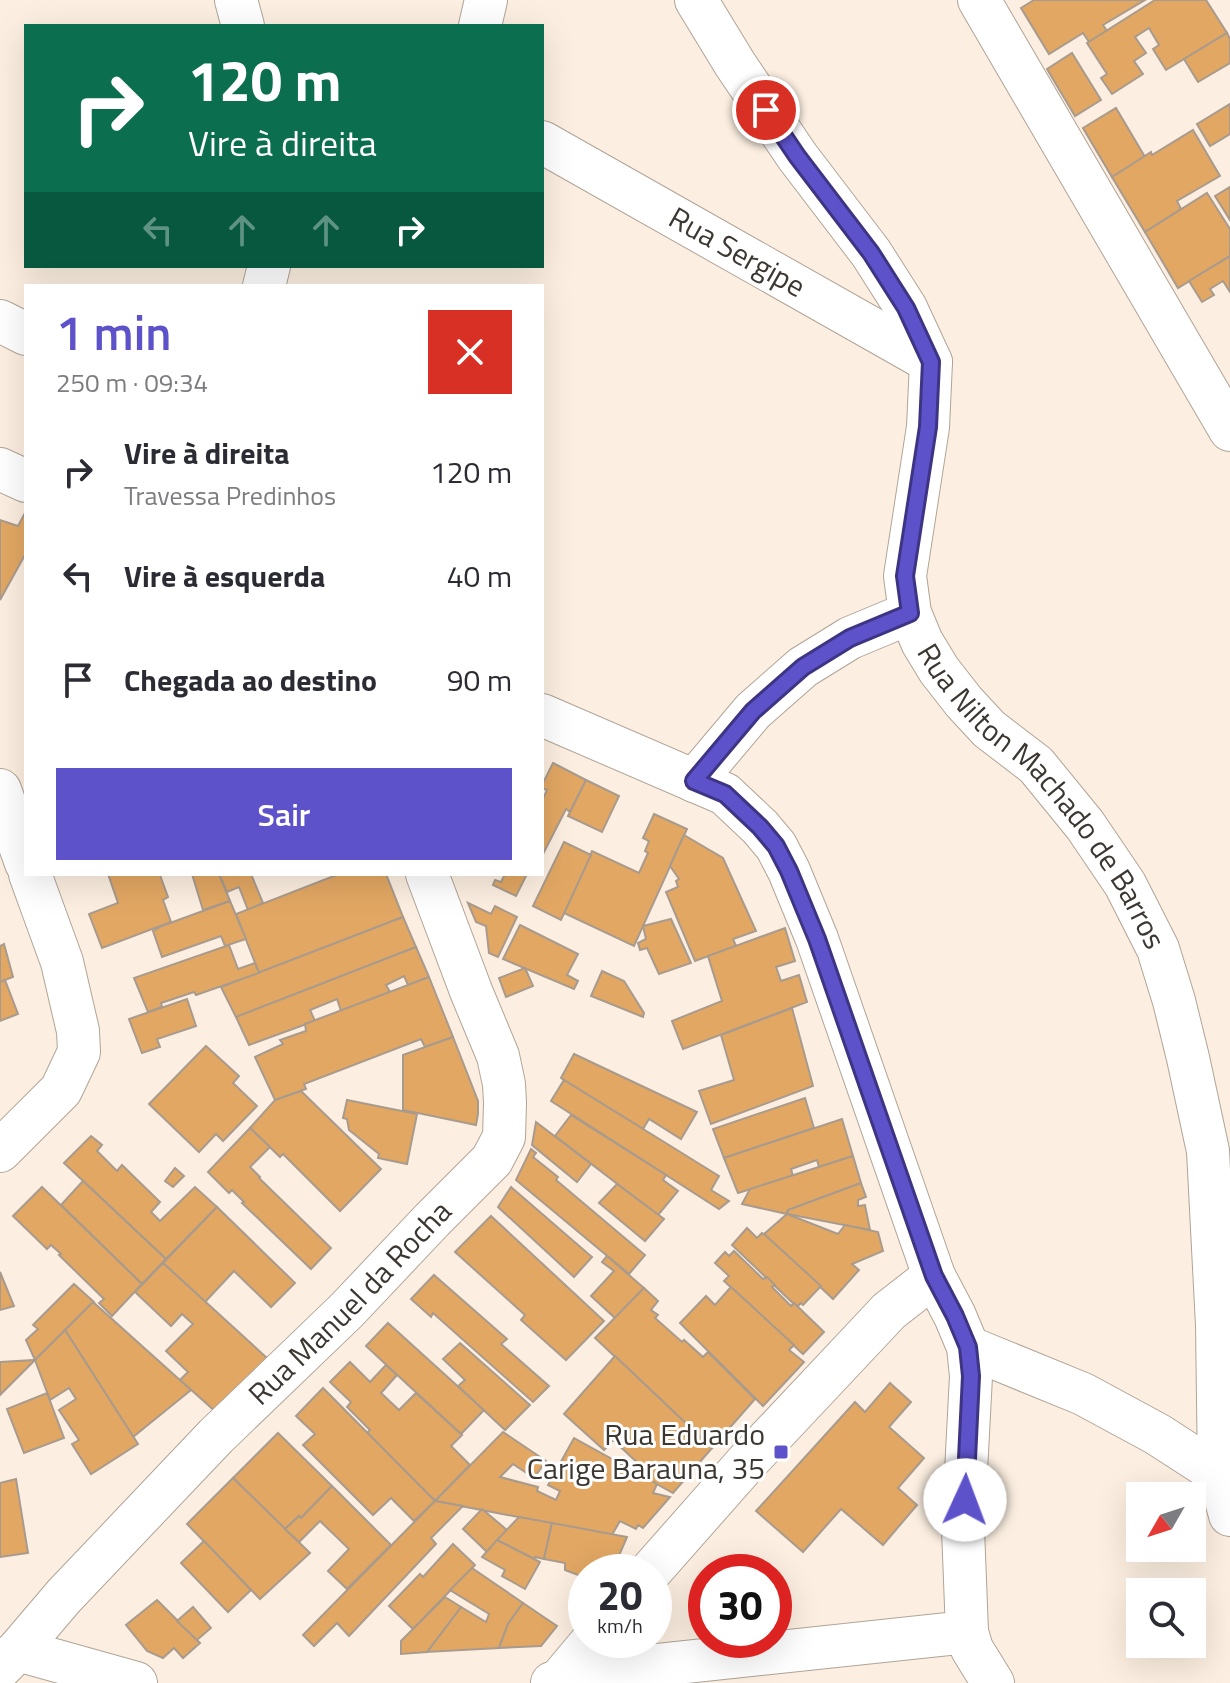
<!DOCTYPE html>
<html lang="pt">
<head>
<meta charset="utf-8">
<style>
  body { margin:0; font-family:"Titillium Web",sans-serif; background:#f7f7f7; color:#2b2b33; height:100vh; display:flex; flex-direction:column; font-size:30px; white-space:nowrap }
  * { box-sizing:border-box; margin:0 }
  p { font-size:26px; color:#7c7c81 }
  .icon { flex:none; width:44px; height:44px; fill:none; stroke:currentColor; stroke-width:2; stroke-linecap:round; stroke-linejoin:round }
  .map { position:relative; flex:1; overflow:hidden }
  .details { position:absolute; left:24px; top:284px; width:520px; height:592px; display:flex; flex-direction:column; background:#fff; border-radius:0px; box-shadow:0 8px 32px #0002 }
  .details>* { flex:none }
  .hud { position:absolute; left:24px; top:24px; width:520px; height:244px; border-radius:0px; box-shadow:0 8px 32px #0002; background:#0b6e4f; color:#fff; overflow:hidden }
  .needle { width:52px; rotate:231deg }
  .controls { position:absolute; left:1126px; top:1482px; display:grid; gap:16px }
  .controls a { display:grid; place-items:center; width:80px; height:80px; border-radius:0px; background:#fff; box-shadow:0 8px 32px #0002; font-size:40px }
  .speed { position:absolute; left:568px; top:1554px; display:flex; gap:16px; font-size:40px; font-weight:700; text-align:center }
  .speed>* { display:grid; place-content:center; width:104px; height:104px; border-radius:50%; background:#fff; box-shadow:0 8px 32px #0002; line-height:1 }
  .speed small { font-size:20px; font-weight:400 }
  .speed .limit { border:12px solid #d22; background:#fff; color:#111 }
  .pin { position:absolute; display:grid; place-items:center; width:68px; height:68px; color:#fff; margin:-34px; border:4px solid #fff; border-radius:50%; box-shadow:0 2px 8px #0007 }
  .me { position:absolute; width:88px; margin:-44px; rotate:2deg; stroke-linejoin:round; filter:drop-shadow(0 0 6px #0008) }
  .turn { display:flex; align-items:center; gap:28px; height:168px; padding:0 32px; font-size:36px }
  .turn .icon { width:104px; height:104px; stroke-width:2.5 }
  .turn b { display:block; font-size:56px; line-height:68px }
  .lanes { display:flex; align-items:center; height:76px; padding:0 32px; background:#0003; justify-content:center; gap:40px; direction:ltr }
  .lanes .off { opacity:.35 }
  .round { display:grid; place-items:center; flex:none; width:84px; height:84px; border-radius:0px; background:#f7f7f7 }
  .headline { display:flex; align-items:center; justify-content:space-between; height:136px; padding:0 32px }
  h1 { font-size:48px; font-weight:600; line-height:60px; color:#5e52cb }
  .button { display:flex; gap:16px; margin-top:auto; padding:16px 32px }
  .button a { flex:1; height:92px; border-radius:0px; background:#5e52cb; color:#fff; font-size:32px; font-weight:600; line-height:92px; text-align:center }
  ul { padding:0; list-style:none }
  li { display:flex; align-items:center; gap:24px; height:104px; padding:0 32px }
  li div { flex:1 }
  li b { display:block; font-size:30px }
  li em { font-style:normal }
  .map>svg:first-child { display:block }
  .building { fill:#e2a763; stroke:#a89b8e; stroke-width:2 }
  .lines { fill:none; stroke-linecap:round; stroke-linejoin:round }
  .minor-casing { stroke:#b0a497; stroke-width:44 }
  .minor { stroke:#fff; stroke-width:42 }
  .route-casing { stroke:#3d3584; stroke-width:20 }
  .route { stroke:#5e52cb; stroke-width:14 }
  .poi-dot { fill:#5e52cb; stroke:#fefefe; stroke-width:3 }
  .labels { text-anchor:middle; stroke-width:6; stroke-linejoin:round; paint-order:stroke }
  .street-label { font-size:30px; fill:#3d3732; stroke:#fefefe }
  .poi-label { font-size:30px; fill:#3d3732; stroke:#fefefe; text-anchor:end }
</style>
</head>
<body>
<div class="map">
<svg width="1230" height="1683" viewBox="0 0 1230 1683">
  <rect width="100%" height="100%" fill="#fcefe1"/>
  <g class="building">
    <path d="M1034,0H1145L1103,25L1107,31L1089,42L1083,33L1049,54L1021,8Z"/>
    <path d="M1155,0H1206L1227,33L1166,70L1153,49L1159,45L1149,28L1135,37L1146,53L1134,61L1143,74L1112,94L1101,78L1107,74L1087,43Z"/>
    <path d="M1227,33L1230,39V63L1198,82L1184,59Z"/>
    <path d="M1072,53L1101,100L1075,116L1047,69Z"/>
    <path d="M1230,104V134L1210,146L1197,124Z"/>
    <path d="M1116,108L1145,157L1112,177L1083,128Z"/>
    <path d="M1193,130L1220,176L1177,201L1181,209L1145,232L1112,177L1151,152L1152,155Z"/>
    <path d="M1230,187V220L1215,196Z"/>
    <path d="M1207,193L1230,229V256L1178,288L1145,232Z"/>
    <path d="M1230,256V292L1223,281L1210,289L1214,295L1202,302L1189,281Z"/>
    <path d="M26,511V553L0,600V520L18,526Z"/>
    <path d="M553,763L586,780L570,812L566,809L542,856V801L547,790L542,788V785Z"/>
    <path d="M586,780L619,796L602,832L568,816Z"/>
    <path d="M654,814L687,829L634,946L564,913L592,851L639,873L648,853L645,851L649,841L643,838Z"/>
    <path d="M684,835L723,858L756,931L733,939L736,946L695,961L666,892L678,887L676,881L679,879L670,866Z"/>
    <path d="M564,842L591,855L561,920L533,906Z"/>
    <path d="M108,874H162L160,875L168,897L163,900L171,922L102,948L89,914L118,903Z"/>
    <path d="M192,874H219L230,901L203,910Z"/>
    <path d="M219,874H251L263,903L248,910L239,887L227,892Z"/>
    <path d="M339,874H386L403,917L259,973L236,914Z"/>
    <path d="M505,874H527L516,896L493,885L495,880L501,882Z"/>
    <path d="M230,901L246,939L225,946L221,936L162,957L153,931L162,926Z"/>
    <path d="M468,903L491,914L495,906L517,917L498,957L489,953L486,926L476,922Z"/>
    <path d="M403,917L416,947L236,1017L221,987Z"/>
    <path d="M671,919L691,963L659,974L647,948L640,950L638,943L646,939L643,926Z"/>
    <path d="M520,925L578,954L567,975L578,981L574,989L503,959Z"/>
    <path d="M785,928L795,961L776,967L781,981L799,975L807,1002L683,1049L672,1021L722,1001L708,956Z"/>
    <path d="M4,944L13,977L0,982V946Z"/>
    <path d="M229,945L238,969L255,963L259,973L196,995L194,992L161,1003L162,1007L148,1012L134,978Z"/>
    <path d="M416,947L429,977L408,985L404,976L386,985L390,992L341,1011L337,999L310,1010L315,1021L249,1045L236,1017Z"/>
    <path d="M525,968L533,986L506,997L499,978Z"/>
    <path d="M602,971L624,981L644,1013L643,1017L591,996Z"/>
    <path d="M429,977L453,1037L425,1047L421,1039L304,1084L306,1089L275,1100L255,1057L283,1044L280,1040L306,1031L305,1024Z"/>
    <path d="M5,980L18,1014L0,1021V982Z"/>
    <path d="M187,999L196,1026L157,1039L160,1047L142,1053L129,1019Z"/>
    <path d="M792,1008L813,1086L711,1124L699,1091L734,1080L721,1035Z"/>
    <path d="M453,1037L478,1101V1114L476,1125L403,1110V1055Z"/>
    <path d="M206,1046L239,1076L233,1083L257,1106L223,1141L216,1134L199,1152L149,1104Z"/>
    <path d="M574,1054L697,1112L681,1139L649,1119L643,1129L564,1080L561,1078Z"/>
    <path d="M564,1080L719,1176L711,1190L729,1201L719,1209L551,1101Z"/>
    <path d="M301,1091L381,1169L340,1211L283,1154L280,1157L250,1128L275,1100Z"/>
    <path d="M805,1098L814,1128L724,1158L713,1129Z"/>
    <path d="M347,1100L417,1114L407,1164L378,1158L379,1154L349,1130L347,1119L343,1118Z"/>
    <path d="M571,1115L666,1175L663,1180L678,1191L658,1215L555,1136Z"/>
    <path d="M842,1119L853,1156L819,1167L817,1160L791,1169L793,1176L738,1193L724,1158Z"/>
    <path d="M536,1122L591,1164L577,1182L532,1145Z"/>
    <path d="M250,1128L270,1147L250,1167L260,1177L259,1178L331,1248L311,1269L242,1203L244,1202L232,1190L229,1193L208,1172Z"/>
    <path d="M91,1136L102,1145L97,1151L117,1171L122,1165L160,1202L151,1212L160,1221L195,1187L217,1207L166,1259L64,1163Z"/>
    <path d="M531,1149L536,1153L533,1157L558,1177L556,1180L645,1255L629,1274L516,1180Z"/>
    <path d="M853,1156L861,1183L788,1210L787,1214L742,1204L750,1189Z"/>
    <path d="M175,1168L184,1176L173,1187L165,1181Z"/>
    <path d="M83,1181L166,1259L142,1284L61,1205Z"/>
    <path d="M861,1183L866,1197L858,1200V1206L865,1205L870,1230L787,1214L788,1210Z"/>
    <path d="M617,1184L664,1219L645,1241L599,1203Z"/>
    <path d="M42,1187L142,1284L112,1316L99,1303L104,1299L59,1255L61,1254L51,1245L47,1249L13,1216Z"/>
    <path d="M511,1187L592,1257L574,1277L498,1207Z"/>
    <path d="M217,1207L295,1283L271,1307L234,1271L205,1302L163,1263Z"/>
    <path d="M787,1214L838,1234L845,1225L878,1232L883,1251L852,1264L859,1270L833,1299L764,1234Z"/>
    <path d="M491,1216L604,1321L566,1360L521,1320L525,1315L455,1252Z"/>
    <path d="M747,1228L757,1238L762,1233L764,1234L821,1286L803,1305L801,1303L797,1307L732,1245Z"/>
    <path d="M734,1251L763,1279L767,1277L775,1285L772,1287L791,1306L794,1303L824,1332L803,1354L724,1281L729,1276L715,1263L725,1252L729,1256Z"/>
    <path d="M607,1256L644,1288L615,1318L591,1296L614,1271L602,1262Z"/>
    <path d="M163,1263L267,1358L216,1412L180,1380L188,1372L166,1351L193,1324L182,1314L171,1326L135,1292Z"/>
    <path d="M0,1272L14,1306L0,1310Z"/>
    <path d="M434,1275L507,1339L501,1344L549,1386L533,1402L433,1313L431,1317L411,1299Z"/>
    <path d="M74,1284L94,1302L35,1360L26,1340L38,1329L33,1325Z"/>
    <path d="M731,1287L794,1345L789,1350L804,1362L763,1406L680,1323L706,1296L715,1305Z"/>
    <path d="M644,1288L658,1301L651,1310L658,1315L655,1318L682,1342L684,1340L703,1357L708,1352L755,1399L712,1448L595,1338Z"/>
    <path d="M93,1302L191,1390L133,1437L65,1330Z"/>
    <path d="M388,1323L484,1410L461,1434L366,1346Z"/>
    <path d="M65,1330L138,1444L91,1474L72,1444L79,1440L59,1410L76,1399L69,1388L50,1400L35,1360Z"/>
    <path d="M460,1343L530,1405L505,1430L458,1386L465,1380L443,1359Z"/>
    <path d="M615,1356L712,1448L673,1493L637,1473L641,1466L613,1440L604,1450L564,1414Z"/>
    <path d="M35,1360L0,1395V1362Z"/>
    <path d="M350,1362L370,1382L386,1365L397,1375L381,1393L399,1410L416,1393L462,1435L451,1446L470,1465L435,1501L367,1433L370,1430L347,1407L351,1402L330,1382Z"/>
    <path d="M890,1383L911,1402L889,1427L924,1458L898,1488L917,1505L883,1545L841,1509L803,1552L756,1511L855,1402L865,1412Z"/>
    <path d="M323,1388L435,1501L414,1521L391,1498L373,1515L303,1445L315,1434L296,1416Z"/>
    <path d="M47,1393L64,1438L24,1453L7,1409Z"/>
    <path d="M503,1432L546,1461L534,1478L513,1464L500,1477L538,1487L537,1491L556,1500L560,1491L548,1485L574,1438L657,1484L653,1493L670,1497L643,1528L638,1525L636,1529L620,1521L612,1535L435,1501Z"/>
    <path d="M278,1433L332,1486L301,1518L299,1516L285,1529L233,1478Z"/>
    <path d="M233,1478L310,1553L260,1599L187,1524Z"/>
    <path d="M16,1479L28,1553L0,1557V1483Z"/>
    <path d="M332,1486L391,1545L347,1589L328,1571L349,1549L320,1521L299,1542L285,1529L299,1516L301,1518Z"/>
    <path d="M435,1501L463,1506L431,1538L436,1544L349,1636L337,1623L314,1646L303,1635Z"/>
    <path d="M482,1509L507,1530L487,1552L463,1529Z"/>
    <path d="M519,1517L552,1523L544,1559L535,1557L534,1559L497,1540Z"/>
    <path d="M552,1523L627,1537L612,1572H586V1587L578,1583L581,1576L565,1570V1563L544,1559Z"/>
    <path d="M497,1540L540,1562L525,1589L502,1576L505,1570L482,1557Z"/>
    <path d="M204,1541L251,1590L228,1612L181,1563Z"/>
    <path d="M453,1544L475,1565L413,1629L389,1606L420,1574L423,1577Z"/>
    <path d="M472,1568L523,1603L508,1624L499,1648L427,1652L461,1607L486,1622L489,1614L450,1590Z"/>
    <path d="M445,1597L461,1607L427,1652L401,1654V1641Z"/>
    <path d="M157,1600L200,1643L183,1658L174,1648L163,1658L147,1651L126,1625Z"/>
    <path d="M523,1603L557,1626L541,1646L499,1648L508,1624Z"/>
    <path d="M193,1607L211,1628L197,1640L177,1621Z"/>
  </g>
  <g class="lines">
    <g class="minor-casing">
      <g id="minor">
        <path d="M236,0L243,26"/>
        <path id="s1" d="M696,0L735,64L797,156L871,253L906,308L931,362L928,427L905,576L910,613L922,642L939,670L964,702L989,729L1036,765L1085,825L1125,884L1158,949L1174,1001L1188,1058L1208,1151L1217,1325L1219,1474L1230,1515"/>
        <path d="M979,0L1230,430"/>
        <path d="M480,26L486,0"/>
        <path id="s2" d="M542,142L931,362"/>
        <path d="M264,286L269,266"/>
        <path d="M0,321L26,334"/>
        <path d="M0,469L26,481"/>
        <path d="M542,715L725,794L760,827L776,846L789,871L817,939L934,1276L955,1316L968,1347L971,1376L963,1529L967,1632L972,1649L993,1683"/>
        <path d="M694,781L753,711L803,667L850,638L910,613"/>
        <path d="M0,790L26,863"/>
        <path d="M0,1151L61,1090L79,1052L78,1031L62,962L30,874"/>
        <path d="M968,1347L1083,1394L1157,1434L1219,1474"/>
        <path d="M650,1572L747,1462L889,1311L934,1276"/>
        <path d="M18,1650L136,1683"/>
        <path id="s3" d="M0,1668L18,1650L64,1596L216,1436L347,1310L432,1220L492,1160L504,1137L505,1103L504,1084L498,1056L471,991L427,874"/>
        <path d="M552,1683L639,1667L967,1632"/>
        <path d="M557,1683L593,1640"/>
      </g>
    </g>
    <use href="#minor" class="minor"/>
  </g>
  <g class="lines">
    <g class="route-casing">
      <path id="route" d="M766,110L797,156L871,253L906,308L931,362L928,427L905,576L910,613L850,638L803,667L753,711L694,781L725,794L760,827L776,846L789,871L817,939L934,1276L955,1316L968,1347L971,1376L965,1500"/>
    </g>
    <use href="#route" class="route"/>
  </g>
  <rect class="poi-dot" x="773" y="1444" width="16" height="16" rx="4"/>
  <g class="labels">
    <g class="street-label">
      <text dy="10" stroke="none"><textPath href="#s2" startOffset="224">Rua Sergipe</textPath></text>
      <text dy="10" stroke="none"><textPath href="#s1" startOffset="914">Rua Nilton Machado de Barros</textPath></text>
      <text dy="10" stroke="none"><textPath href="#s3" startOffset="506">Rua Manuel da Rocha</textPath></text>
    </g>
    <g class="poi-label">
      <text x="765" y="1445">Rua Eduardo<tspan x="765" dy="34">Carige Barauna, 35</tspan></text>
    </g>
  </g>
</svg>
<div class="controls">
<a><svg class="needle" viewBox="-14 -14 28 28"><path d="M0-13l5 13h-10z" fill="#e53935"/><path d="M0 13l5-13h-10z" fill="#7c7c81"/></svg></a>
<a><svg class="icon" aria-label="search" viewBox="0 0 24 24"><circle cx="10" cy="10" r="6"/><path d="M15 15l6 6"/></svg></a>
</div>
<div class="speed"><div>20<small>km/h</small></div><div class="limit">30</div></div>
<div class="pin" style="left:766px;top:110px;background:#d93025"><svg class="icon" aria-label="arrive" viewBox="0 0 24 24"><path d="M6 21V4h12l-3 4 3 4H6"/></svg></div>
<svg class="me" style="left:965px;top:1500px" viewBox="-20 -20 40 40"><circle r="19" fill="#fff"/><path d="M0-13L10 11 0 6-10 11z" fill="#5e52cb"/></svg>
<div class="hud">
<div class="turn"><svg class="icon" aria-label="right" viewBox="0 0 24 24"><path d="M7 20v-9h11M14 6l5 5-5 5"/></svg><div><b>120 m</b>Vire à direita</div></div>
<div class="lanes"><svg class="icon off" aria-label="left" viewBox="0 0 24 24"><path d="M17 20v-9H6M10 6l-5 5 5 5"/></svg><svg class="icon off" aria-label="ahead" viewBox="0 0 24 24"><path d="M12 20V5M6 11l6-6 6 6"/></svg><svg class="icon off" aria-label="ahead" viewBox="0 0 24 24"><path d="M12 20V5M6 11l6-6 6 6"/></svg><svg class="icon" aria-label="right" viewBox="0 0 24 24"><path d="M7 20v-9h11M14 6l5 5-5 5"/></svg></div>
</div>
<section class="details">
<div class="headline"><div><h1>1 min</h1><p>250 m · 09:34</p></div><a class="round" style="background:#d93025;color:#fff"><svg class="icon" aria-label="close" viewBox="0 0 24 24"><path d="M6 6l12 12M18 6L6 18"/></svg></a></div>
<ul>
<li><svg class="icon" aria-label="right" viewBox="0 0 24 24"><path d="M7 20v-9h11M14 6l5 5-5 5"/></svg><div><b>Vire à direita</b><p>Travessa Predinhos</p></div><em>120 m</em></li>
<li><svg class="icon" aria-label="left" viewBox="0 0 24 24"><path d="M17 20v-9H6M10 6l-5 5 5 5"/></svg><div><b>Vire à esquerda</b></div><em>40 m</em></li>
<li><svg class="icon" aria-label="arrive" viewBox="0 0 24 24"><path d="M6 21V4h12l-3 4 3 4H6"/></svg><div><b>Chegada ao destino</b></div><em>90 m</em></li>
</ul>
<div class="button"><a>Sair</a></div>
</section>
</div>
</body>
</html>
